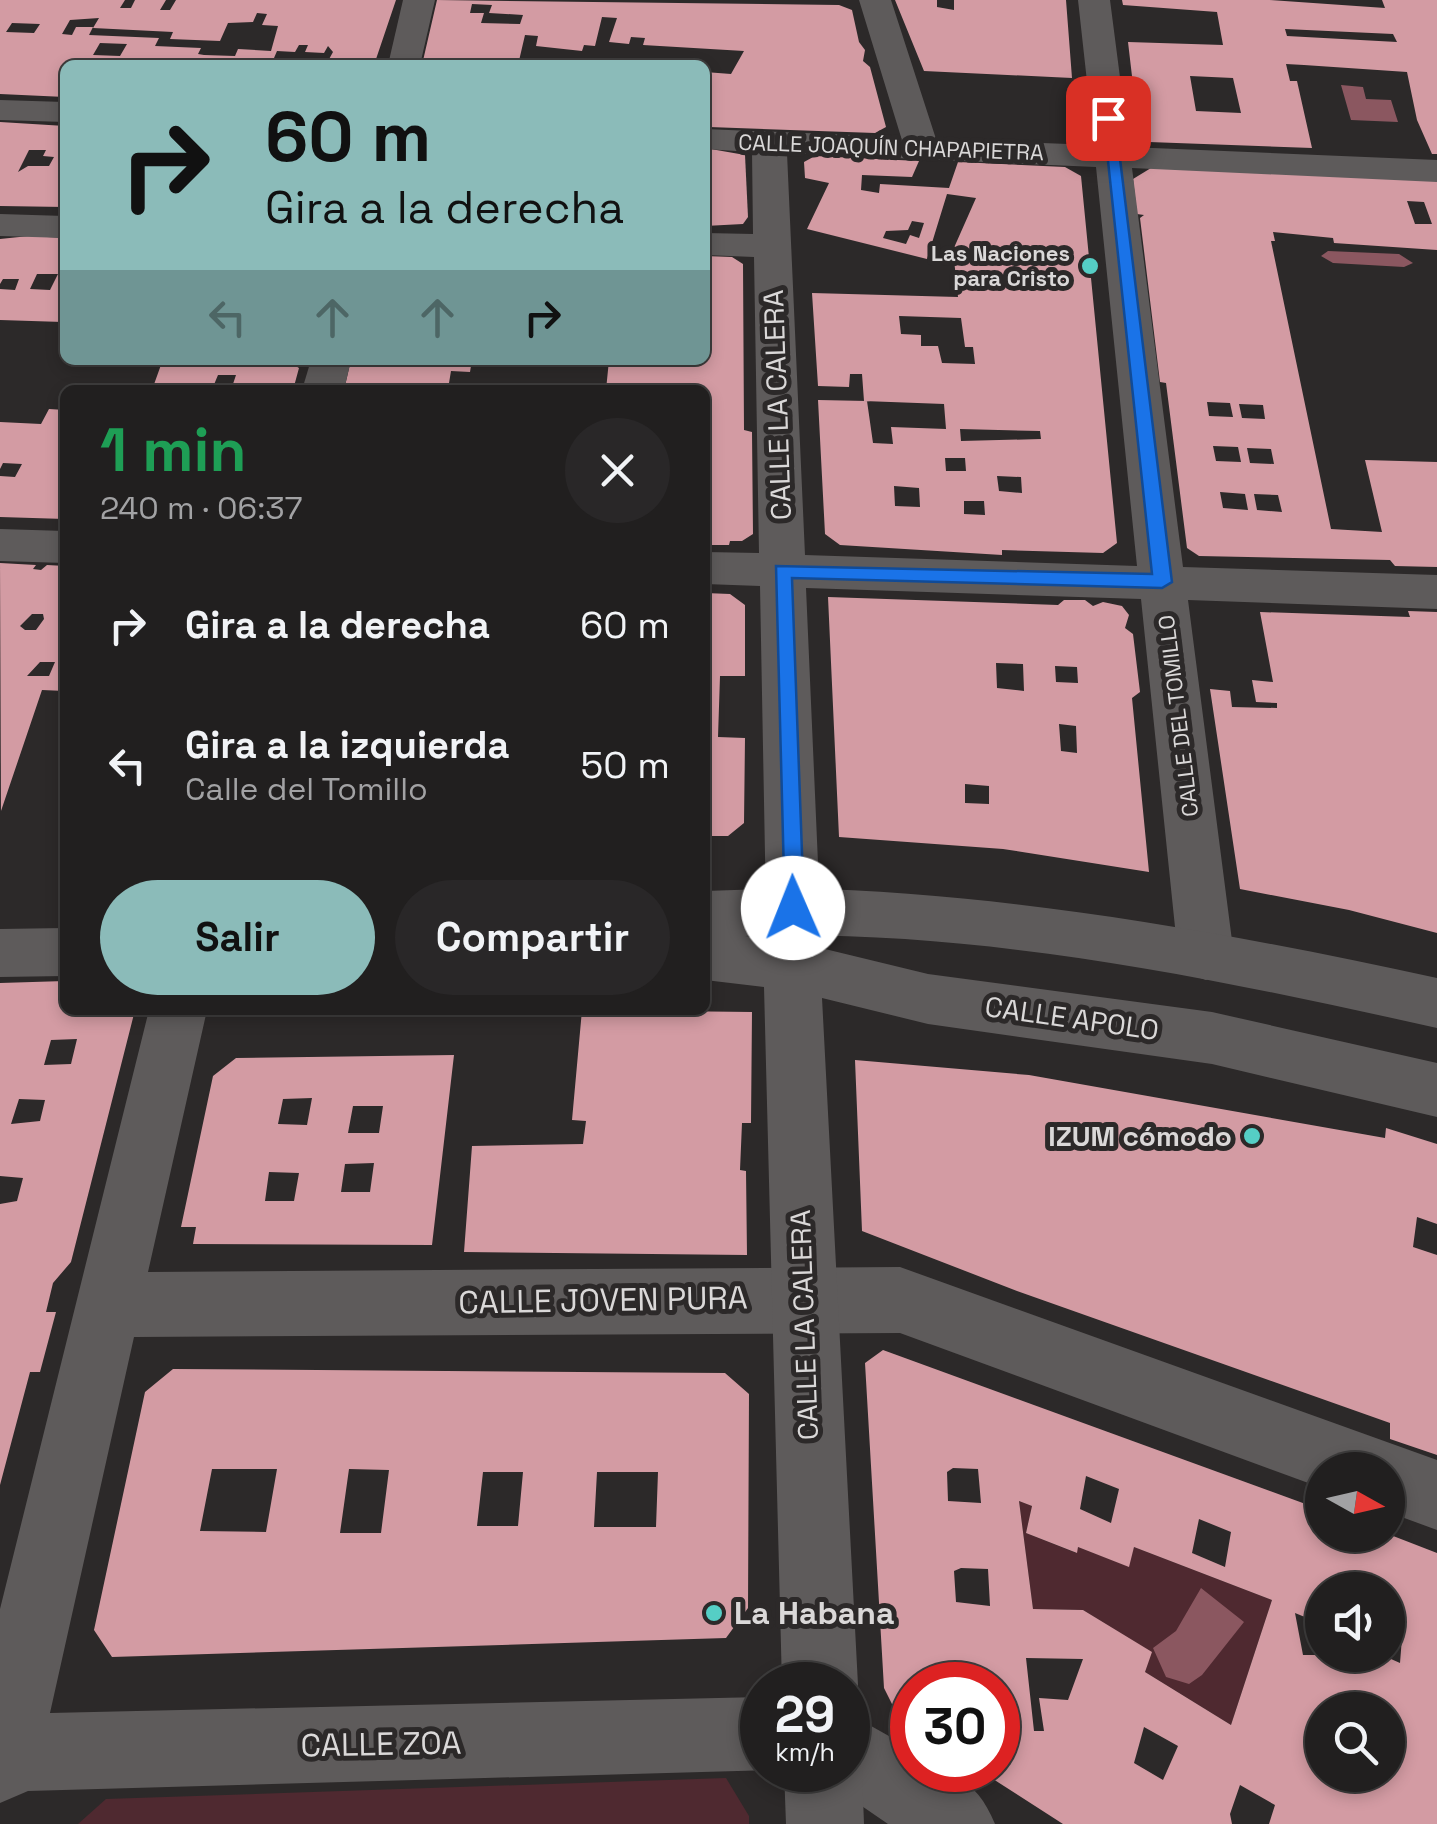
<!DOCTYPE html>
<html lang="es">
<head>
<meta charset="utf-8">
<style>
  body { margin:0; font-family:"Space Grotesk",sans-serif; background:#292728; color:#f1f3f6; height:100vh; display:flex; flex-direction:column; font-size:38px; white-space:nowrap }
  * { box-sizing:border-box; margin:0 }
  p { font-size:32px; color:#a2a2a4 }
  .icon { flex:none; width:55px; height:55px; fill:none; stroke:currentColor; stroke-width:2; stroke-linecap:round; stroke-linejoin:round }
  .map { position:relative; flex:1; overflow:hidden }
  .sheet { position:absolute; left:60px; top:385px; width:650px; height:630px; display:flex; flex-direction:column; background:#211f1f; border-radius:15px; box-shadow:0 5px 15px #0003,0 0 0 2px #3e3d3d }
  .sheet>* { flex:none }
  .guide { position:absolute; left:60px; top:60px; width:650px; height:305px; border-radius:15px; box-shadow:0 5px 15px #0003,0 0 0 2px #3e3d3d; background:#8bbbb9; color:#111; overflow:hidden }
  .needle { width:65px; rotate:98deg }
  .controls { position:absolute; left:1305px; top:1452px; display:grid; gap:20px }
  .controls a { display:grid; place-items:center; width:100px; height:100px; border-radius:50%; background:#211f1f; box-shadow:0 5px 15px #0003,0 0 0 2px #3e3d3d; font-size:50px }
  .speed { position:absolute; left:740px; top:1662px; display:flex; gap:20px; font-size:50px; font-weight:700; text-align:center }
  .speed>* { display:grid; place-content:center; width:130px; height:130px; border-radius:50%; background:#211f1f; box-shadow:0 5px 15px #0003,0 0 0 2px #3e3d3d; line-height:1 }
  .speed small { font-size:25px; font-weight:400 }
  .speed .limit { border:15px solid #d22; background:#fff; color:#111 }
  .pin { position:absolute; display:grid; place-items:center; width:85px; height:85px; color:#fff; margin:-42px; border-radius:20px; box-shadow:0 5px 15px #0006 }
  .me { position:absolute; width:110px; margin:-55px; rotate:359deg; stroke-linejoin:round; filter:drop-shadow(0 0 8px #0008) }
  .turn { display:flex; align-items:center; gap:35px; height:210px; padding:0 40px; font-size:45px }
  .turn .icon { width:130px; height:130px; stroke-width:2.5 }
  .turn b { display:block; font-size:70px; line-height:85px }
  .lanes { display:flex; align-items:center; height:95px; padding:0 40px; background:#0003; justify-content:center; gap:50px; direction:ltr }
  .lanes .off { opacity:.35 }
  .round { display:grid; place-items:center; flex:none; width:105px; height:105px; border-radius:52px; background:#292728 }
  .overview { display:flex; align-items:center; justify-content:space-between; height:170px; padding:0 40px }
  h1 { font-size:60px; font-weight:600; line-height:75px; color:#1e9e55 }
  .primary-button { display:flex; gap:20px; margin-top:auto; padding:20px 40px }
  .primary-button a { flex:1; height:115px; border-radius:60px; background:#8bbbb9; color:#111; font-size:40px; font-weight:600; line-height:115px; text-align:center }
  .primary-button a+a { background:#292728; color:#f1f3f6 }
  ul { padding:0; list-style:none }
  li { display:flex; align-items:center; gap:30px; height:140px; padding:0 40px }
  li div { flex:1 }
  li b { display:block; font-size:38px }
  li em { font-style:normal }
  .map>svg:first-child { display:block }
  .green { fill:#4f2930 }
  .water { fill:#8b5760 }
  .building { fill:#d39ba3; fill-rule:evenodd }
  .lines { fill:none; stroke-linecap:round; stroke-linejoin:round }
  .minor { fill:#5e5b5b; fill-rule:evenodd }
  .tertiary { fill:#5e5b5b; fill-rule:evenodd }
  .route { fill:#1a73e8; stroke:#114b97; stroke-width:2.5 }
  .poi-dot { fill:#55cec5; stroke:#2c2929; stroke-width:4 }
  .labels { text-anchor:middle; stroke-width:10; stroke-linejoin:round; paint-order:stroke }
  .far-street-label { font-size:22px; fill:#dad8d8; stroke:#2c2929 }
  .far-poi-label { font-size:22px; font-weight:bold; fill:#dad8d8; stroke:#2c2929; text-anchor:end }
  .street-label { font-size:28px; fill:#dad8d8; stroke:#2c2929 }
  .poi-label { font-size:28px; font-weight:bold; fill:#dad8d8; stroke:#2c2929; text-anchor:end }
  .near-street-label { font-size:32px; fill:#dad8d8; stroke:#2c2929 }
  .near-poi-label { font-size:32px; font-weight:bold; fill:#dad8d8; stroke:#2c2929; text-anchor:start }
</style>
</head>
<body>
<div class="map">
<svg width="1437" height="1824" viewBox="0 0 1437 1824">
  <rect width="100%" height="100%" fill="#2c2929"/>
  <g class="green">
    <path d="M1019,1501L1032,1506L1026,1533L1076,1553L1078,1547L1128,1566L1134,1547L1272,1600L1231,1725L1145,1672L1151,1652L1083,1610L1033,1609Z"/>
    <path d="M726,1778L749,1816V1824H78L106,1799Z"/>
  </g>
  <g class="water">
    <path d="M1341,85L1363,87L1366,99L1391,100L1398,122L1351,120Z"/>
    <path d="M1328,251L1399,254L1413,263L1404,267L1333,263L1321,256Z"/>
    <path d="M1201,1588L1244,1622L1202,1675L1189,1684L1166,1677L1153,1648L1176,1631Z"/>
  </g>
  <g class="building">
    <path d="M0,0H125L120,8H131L135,0H166L160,10H170L176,0H396L374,65H65V97L0,94ZM257,13L267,14L262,25L278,26L271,51L238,49L235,56L204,55L198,54L201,48L155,46L159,38L89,35L93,27H76L72,35L62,34L70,20L99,18L93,28L173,32L170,39L220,41L228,23L253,22ZM12,23L40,24L34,33L6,32ZM100,43L127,44L120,56L93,55ZM299,45H308L305,52L324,53L328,46L333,52L328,61L274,58L277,51L295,52Z"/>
    <path d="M437,0L839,5L852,10L859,42L865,50L863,61L870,67L886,127L875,133L709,127L705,124V72L731,74L744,51L643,45L645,38L631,37L629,44L609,42L617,18L602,17L595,46L584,45L582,51L536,46L538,36L525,35L518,65H422ZM472,4L492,5L489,13L523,15L520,24L481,23L484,13H470Z"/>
    <path d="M895,0H937V7L954,10V0H1066L1072,78L924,71Z"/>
    <path d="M1122,0H1270L1385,8L1382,0H1437V154H1432L1417,120L1407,72L1304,65L1286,64L1290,81H1297L1312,148L1149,142L1139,136L1128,42L1223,45L1217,12L1123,5ZM1285,29L1393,34L1397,42L1287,36ZM1190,76L1233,78L1241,113L1196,111Z"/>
    <path d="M0,122L65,126V207L0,206ZM29,150H46L43,156L54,157L49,166H28L18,172Z"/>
    <path d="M705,148L745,155L748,217L743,224L705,226Z"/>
    <path d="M815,156L919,161L912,177L862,175L861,190L879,193L880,184L949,188L958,162L1065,167L1081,176L1117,543L1103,553L1002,550V555L840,545L825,534L818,400L867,401L873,443L893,444L891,427L946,429L944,404L864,401L862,374H850L849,387L818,386L812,293L958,297L953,250L976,198L947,194L927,259L807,229L829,183L805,178L804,162ZM912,221L924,223L919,238L910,235L906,244L883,238L886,231L908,230ZM899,316L961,318L965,347H973L975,364L942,363L938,346H921V335L901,334ZM960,429L1040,431L1041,439L961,441ZM945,458H965L966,471H946ZM997,476L1021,477L1022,493L999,491ZM894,486L919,488L920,507L895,506ZM964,501H984L985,515L964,514Z"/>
    <path d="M1151,168L1437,179V250L1334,243L1333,238L1273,232L1275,241H1271L1331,529L1382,532L1365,460L1437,462V567L1395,566L1390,560L1199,556L1187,548L1166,383L1160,382L1140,218L1144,215L1137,214L1133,179ZM1407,201L1424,202L1432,224H1415ZM1207,402L1230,403L1233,417L1209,416ZM1239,404L1263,405L1265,419L1242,418ZM1213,446L1238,447L1241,462L1216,461ZM1247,448L1271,449L1274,464L1250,463ZM1220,492L1245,494L1248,510L1223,508ZM1254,494L1278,495L1282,512L1257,510Z"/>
    <path d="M29,236L65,238L63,322L0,320V289L15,290L19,279H3L0,284V239ZM37,274H58L50,290L30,289Z"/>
    <path d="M705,256L732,257L743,264L744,430L752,432L753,534L742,541H730L729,545H705V390H606L609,360H705Z"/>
    <path d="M351,360H472L470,372L451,371L449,383L468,384L467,390H344Z"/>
    <path d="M162,362L294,365L299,368L293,390H231L236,375H218L213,387L220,390H152Z"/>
    <path d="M49,409L65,410V519L0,517V476L15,477L22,464L3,463L0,469V422L41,424Z"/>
    <path d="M0,563L36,565L33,569L41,570L47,565L65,566V691L42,690L1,811ZM32,614H43L44,619L36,630H25L20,626ZM40,662H55L49,676H27Z"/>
    <path d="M705,593L730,594L745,605V676H720L718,737L745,738L744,823L728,836H705Z"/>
    <path d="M828,597L1058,605L1064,600H1085L1093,606L1103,602L1122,606L1129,615L1125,628L1133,634L1140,692L1132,698L1149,872L1003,849L839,837ZM996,663L1023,664L1024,691L997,688ZM1055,666L1077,667L1078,683L1056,682ZM1059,724L1076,726L1077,753L1061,751ZM965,784L989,786V804L965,803Z"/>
    <path d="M1408,611L1437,612V933L1349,910L1240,889L1210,689L1230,691L1232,707L1277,708V703L1256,702L1252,680L1273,682L1260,612L1410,617Z"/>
    <path d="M65,981V1010H135L71,1262L53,1283L46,1312H56L40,1372H30L0,1485V1204L17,1201L23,1178L0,1176V983ZM77,1039L71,1064L44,1065L51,1040ZM19,1099L45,1100L40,1121L11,1124Z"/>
    <path d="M582,1010L752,1012L751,1123H742L740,1170L746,1171L747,1255L464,1252L472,1146L583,1144L586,1121L572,1120Z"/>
    <path d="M454,1055L432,1245L193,1244L196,1227H181L213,1076L236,1058ZM312,1098L307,1125L278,1124L283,1099ZM353,1106H383L379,1133H348ZM374,1163L370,1192H341L345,1164ZM269,1172L299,1173L294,1201H265Z"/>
    <path d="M855,1060L1029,1075L1385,1138L1386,1128L1437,1144V1224L1417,1217L1413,1247L1437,1255V1455L1390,1439V1423L1017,1291L862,1231Z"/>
    <path d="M883,1350L1322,1510V1535L1388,1534L1437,1553V1824H1269L1275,1805L1240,1785L1230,1814L1232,1824H1063L979,1770H998V1685H912V1727L899,1718L884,1688L865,1363ZM953,1468L978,1469L981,1503L948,1501L947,1472ZM1086,1476L1119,1489L1111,1523L1080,1509ZM1019,1501L1032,1506L1026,1533L1077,1553L1078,1547L1129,1567L1134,1547L1272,1600L1231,1725L1145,1672L1152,1652L1083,1610L1033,1609ZM1199,1519L1231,1532L1225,1567L1192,1553ZM961,1568L988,1569L990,1606L956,1602L954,1571ZM1322,1590H1388V1619L1403,1625L1400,1663L1382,1655H1303L1295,1613L1322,1624ZM1026,1658L1083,1659L1068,1700L1039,1698L1044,1731H1034ZM1322,1710H1388V1775H1322ZM1144,1727L1178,1746L1163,1780L1134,1763Z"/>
    <path d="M173,1369L725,1373L749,1394L748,1608L726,1638L112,1657L94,1630L145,1392ZM212,1469H277L266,1532L200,1531ZM349,1469L389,1470L381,1533H340ZM483,1472H523L518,1526H477ZM597,1472H658L656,1527H594Z"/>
  </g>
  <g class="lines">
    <g class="minor">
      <path d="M403,0H435L420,65H388Z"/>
      <path d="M859,0H891L936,139L1094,145L1078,0H1110L1129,147L1437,160V182L1132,168L1183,567L1437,575V609L1188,600L1234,956L1226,973L1206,980L1186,973L1178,956L1141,599L806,588L820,909L812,925L793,932L774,925L766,909L760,586L705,584V552L759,553L754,257L705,255V233L753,234L752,152L705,149V129L901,137ZM787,153L1096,167L1137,566L805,555Z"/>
      <path d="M0,100L65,102V122L0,120Z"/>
      <path d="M0,214L65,216V238L0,236Z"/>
      <path d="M311,360H351L344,390H302Z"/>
      <path d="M0,529L65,531V563L0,561Z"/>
      <path d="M149,1010H207L148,1272L900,1267L1437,1460V1530L1388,1512V1470H1322V1488L900,1333L134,1337L50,1713L762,1697V1770H770L28,1791L0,1803V1609Z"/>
      <path d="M848,1713L912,1749V1770C956,1770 978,1783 995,1824H888L821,1778L817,1770H848Z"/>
    </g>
    <g class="tertiary">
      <path d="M797,888C1014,894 1225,932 1437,978V1028C1209,977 980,929 745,936L792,941L928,974L1212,1012L1437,1063V1117L1212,1064L928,1024L822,998L858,1685L848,1709V1685H782L764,987L705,980V891Z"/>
      <path d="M65,928V976L0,977V929Z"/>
      <path d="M848,1741L862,1770L864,1824H786L784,1770H848Z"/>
    </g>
  </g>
  <path class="route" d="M1103,114L1115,118L1172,582L1162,588L792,578L804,908L801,915H785L776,566L1152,574Z"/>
  <g class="poi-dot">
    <circle cx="1090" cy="266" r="10"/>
    <circle cx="1252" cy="1136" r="10"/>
    <circle cx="714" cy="1613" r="10"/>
  </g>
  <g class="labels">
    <g class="far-street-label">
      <text transform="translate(891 147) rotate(2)" y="8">CALLE JOAQUÍN CHAPAPIETRA</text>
      <text transform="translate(1178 716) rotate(-97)" y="8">CALLE DEL TOMILLO</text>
    </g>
    <g class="far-poi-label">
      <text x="1070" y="261">Las Naciones<tspan x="1070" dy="25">para Cristo</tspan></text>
    </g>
    <g class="street-label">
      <text transform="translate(777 405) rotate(-92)" y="10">CALLE LA CALERA</text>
      <text transform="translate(1072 1018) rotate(8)" y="10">CALLE APOLO</text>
      <text transform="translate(804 1325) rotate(-92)" y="10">CALLE LA CALERA</text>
    </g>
    <g class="poi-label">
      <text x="1232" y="1146">IZUM cómodo</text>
    </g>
    <g class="near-street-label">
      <text transform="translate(603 1300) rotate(-1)" y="11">CALLE JOVEN PURA</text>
      <text transform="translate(381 1744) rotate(-1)" y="11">CALLE ZOA</text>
    </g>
    <g class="near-poi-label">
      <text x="734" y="1624">La Habana</text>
    </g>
  </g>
</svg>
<div class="controls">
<a><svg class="needle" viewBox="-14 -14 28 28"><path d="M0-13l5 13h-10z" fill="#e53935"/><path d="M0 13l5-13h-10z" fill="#a2a2a4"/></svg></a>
<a><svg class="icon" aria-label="sound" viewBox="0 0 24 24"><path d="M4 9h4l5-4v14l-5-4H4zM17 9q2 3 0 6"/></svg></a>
<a><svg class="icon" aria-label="search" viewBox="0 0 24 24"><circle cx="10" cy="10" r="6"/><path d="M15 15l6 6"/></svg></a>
</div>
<div class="speed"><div>29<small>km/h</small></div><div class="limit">30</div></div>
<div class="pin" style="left:1108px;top:118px;background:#d93025"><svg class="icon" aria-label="arrive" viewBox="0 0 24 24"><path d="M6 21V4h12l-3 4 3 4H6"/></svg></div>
<svg class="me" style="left:793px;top:908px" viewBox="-20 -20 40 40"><circle r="19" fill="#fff"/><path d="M0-13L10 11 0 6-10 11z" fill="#1a73e8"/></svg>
<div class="guide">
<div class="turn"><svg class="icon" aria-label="right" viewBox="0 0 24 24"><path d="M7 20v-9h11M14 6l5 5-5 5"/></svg><div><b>60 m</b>Gira a la derecha</div></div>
<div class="lanes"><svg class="icon off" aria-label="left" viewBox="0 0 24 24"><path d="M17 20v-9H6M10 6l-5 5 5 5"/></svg><svg class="icon off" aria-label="ahead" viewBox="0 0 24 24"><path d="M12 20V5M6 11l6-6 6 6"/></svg><svg class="icon off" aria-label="ahead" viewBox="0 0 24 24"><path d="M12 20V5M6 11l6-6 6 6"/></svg><svg class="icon" aria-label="right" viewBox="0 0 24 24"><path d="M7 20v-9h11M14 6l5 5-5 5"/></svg></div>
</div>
<section class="sheet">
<div class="overview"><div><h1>1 min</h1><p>240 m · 06:37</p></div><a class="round"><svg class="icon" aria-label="close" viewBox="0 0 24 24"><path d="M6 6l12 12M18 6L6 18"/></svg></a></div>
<ul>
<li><svg class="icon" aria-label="right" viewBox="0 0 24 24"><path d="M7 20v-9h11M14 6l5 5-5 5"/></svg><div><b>Gira a la derecha</b></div><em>60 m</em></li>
<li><svg class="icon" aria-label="left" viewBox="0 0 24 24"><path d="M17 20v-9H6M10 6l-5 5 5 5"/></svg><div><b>Gira a la izquierda</b><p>Calle del Tomillo</p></div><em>50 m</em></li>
</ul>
<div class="primary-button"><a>Salir</a><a>Compartir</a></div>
</section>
</div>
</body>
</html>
